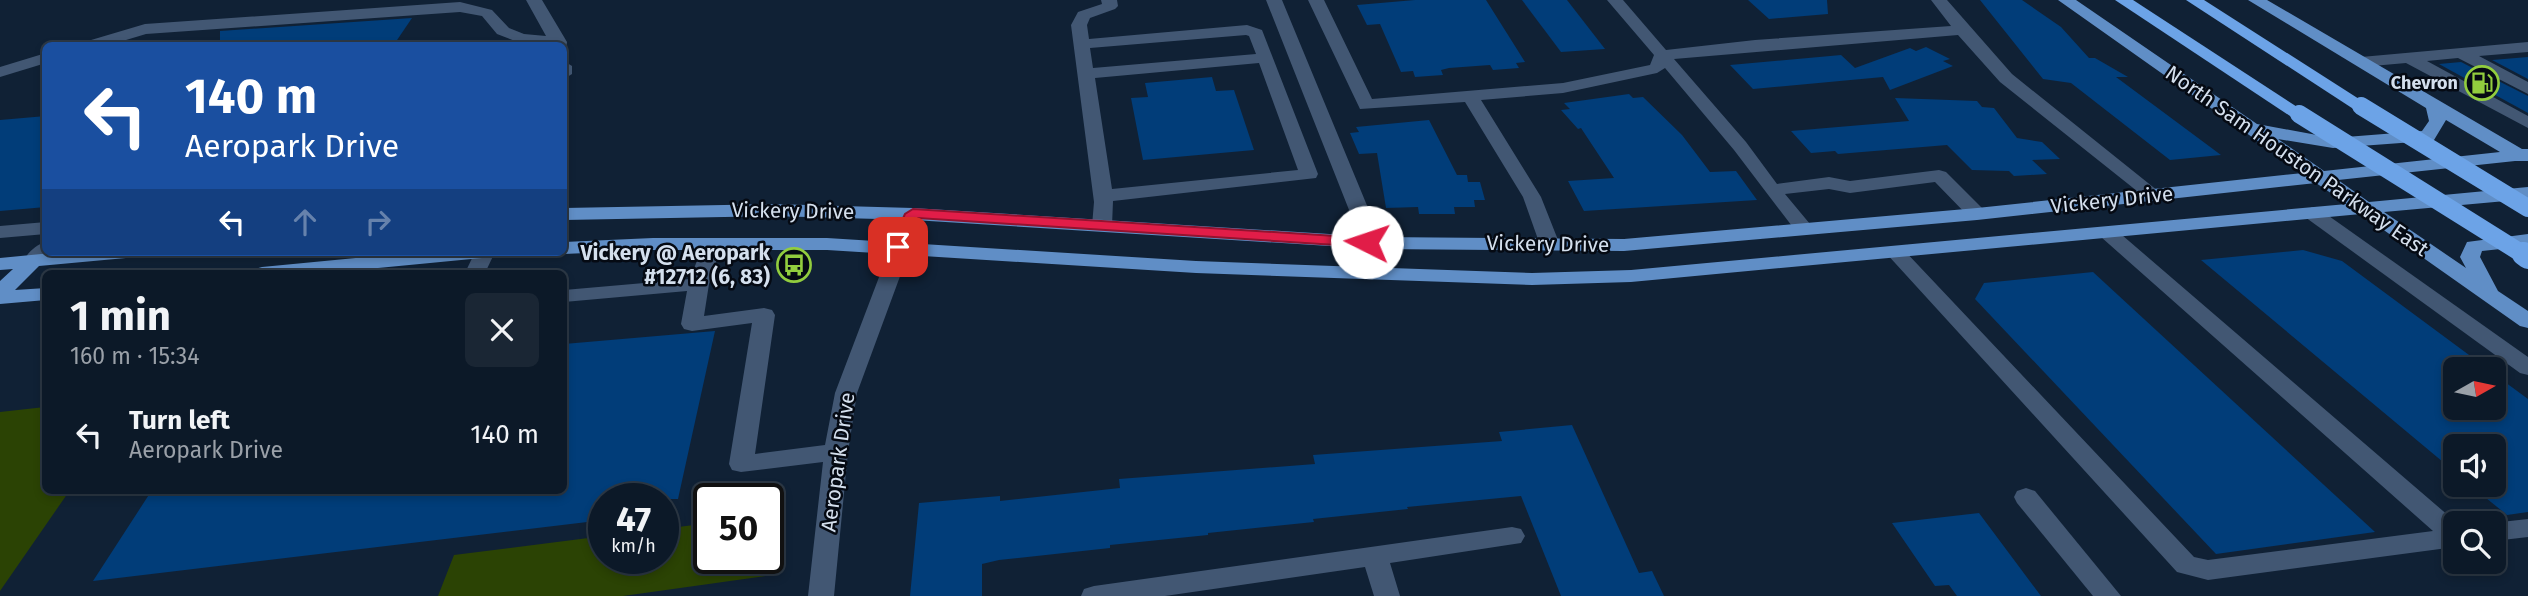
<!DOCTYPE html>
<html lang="en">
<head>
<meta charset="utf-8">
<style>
  body { margin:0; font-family:"Fira Sans",sans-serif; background:#1a2634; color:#f1f3f6; height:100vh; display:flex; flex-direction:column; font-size:26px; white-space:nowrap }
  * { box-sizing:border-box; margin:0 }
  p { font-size:23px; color:#9aa0a8 }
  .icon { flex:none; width:38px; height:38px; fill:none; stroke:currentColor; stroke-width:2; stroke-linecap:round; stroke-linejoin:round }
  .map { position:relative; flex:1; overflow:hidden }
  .sheet { position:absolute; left:42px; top:270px; width:525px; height:224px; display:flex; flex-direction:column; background:#0c1928; border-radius:10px; box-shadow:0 4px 10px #0003,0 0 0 2px #2c3845 }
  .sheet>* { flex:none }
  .banner { position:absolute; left:42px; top:42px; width:525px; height:214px; border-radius:10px; box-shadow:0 4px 10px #0003,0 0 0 2px #2c3845; background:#1a4fa0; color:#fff; overflow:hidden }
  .needle { width:46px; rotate:81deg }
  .fabs { position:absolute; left:2443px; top:357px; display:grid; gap:14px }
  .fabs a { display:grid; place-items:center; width:63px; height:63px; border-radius:10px; background:#0c1928; box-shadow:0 4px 10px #0003,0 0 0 2px #2c3845; font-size:35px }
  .speed { position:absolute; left:588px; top:483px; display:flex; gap:14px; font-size:35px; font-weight:700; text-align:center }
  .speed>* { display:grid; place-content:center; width:91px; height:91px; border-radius:50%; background:#0c1928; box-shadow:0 4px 10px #0003,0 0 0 2px #2c3845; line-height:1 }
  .speed small { font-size:18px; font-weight:400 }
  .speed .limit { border:4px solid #111; border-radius:10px; background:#fff; color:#111 }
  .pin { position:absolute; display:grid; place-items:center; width:60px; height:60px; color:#fff; margin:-30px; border-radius:14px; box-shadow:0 4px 10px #0006 }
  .me { position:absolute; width:77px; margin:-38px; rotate:274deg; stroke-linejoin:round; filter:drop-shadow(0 0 5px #0008) }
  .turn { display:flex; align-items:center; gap:24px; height:147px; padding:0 28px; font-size:32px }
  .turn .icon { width:91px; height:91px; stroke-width:2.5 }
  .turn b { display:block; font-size:49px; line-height:60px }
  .lanes { display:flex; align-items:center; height:66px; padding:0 28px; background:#0003; justify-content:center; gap:35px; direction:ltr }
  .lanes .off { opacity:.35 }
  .round { display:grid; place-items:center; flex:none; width:74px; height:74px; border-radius:10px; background:#1a2634 }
  .summary { display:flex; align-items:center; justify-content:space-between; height:119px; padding:0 28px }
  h1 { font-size:42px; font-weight:700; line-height:52px }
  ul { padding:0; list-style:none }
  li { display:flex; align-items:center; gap:21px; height:91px; padding:0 28px }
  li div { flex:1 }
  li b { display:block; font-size:26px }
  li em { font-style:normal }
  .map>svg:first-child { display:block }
  .green { fill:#2b4304 }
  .building { fill:#013d79 }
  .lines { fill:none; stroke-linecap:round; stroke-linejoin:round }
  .minor { fill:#425773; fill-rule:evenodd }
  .major { fill:#608ec6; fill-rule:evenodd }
  .highway { fill:#6ca3e7; fill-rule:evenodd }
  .highway-bridge-far1 { stroke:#6ca3e7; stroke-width:18 }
  .highway-bridge { stroke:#6ca3e7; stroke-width:24 }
  .route { fill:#e11d48; stroke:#92132f; stroke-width:2 }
  .labels { text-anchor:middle; stroke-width:5; stroke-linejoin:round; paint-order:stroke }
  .far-poi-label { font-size:18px; font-weight:bold; fill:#d4dfed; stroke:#050a13; text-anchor:end }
  .street-label { font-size:21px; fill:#d4dfed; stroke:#050a13 }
  .poi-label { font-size:21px; font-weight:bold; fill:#d4dfed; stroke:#050a13; text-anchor:end }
</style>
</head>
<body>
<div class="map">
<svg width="2528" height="596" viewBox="0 0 2528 596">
  <rect width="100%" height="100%" fill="#102135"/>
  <g class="green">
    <path d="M45,407L46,490H70L0,591V412Z"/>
    <path d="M780,515L766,576L623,596H438L454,555L604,536V558H663V529L709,523V558H768V516Z"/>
  </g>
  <g class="building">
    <path d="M1415,0H1486L1525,62L1516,63L1519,68L1493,70L1490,65L1449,68L1441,70L1443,75L1415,77L1413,71L1401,72L1380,24L1367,25L1357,5Z"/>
    <path d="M1522,0H1567L1605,49L1561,52Z"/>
    <path d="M1748,0H1827L1828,14L1769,19Z"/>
    <path d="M1980,0H2022L2061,27L2089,58H2095L2128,77H2116L2221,155L2170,160L2071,83L2043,79Z"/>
    <path d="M412,18L393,46H220V31Z"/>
    <path d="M1926,47L1950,59L1943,61L1953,66L1890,90L1883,77L1753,89L1730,65L1841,55L1855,68L1910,48L1916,51Z"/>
    <path d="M2528,57V79L2492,60Z"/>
    <path d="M2461,62L2528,96V113L2439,64Z"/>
    <path d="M1212,77L1216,91L1234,90L1254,150L1143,160L1131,98L1148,97L1145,83Z"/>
    <path d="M1629,94L1633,98L1643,97L1682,135L1710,172L1736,171L1757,200L1584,211L1568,181L1614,178L1581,128L1578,129L1561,110L1570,109L1564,103Z"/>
    <path d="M1895,98L1977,101L1982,107L1994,108L2017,138L2042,142L2060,159L2032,160L2047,174L2014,176L2009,171L1972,170L1947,145L1838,154L1835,151L1811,153L1791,131L1909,121Z"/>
    <path d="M46,116V207L0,211V120Z"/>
    <path d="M1429,120L1457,175H1467L1468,182H1480L1485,200H1474L1475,207H1454L1455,214H1419L1418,207L1386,208L1377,153L1359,154L1350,133L1359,132L1356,127Z"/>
    <path d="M2303,250L2342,261L2488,369H2455V408H2494V374L2528,399V512L2507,515L2470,485H2494V446H2455V472L2201,260Z"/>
    <path d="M2093,272L2375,532L2216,554L1975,299L1984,283Z"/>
    <path d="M715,331L678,499H604V520L93,581L152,490H564V344Z"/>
    <path d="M1572,425L1639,573L1652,571L1664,596H1561L1521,496L1407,507L1408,509L1313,519L1314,522L1208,533V535L1110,545V548L999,560L982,564V596H910L919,503L1000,496V501L1120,488L1119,479L1315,464L1313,455L1502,441L1499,432Z"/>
    <path d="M1979,513L2041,596H1957L1949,585L1935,586L1892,523Z"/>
  </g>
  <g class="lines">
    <g class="minor">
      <path d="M526,0H542L567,42L566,49L564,50V46L515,41L497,34L482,16L460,12L146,34L106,46H79L81,43L145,24L460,2L492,10L509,28L524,34L546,36Z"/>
      <path d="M1101,0H1117L1118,6L1115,9L1090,18L1087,25L1089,39L1247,25L1262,30L1318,174L1316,178L1113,201L1112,226L1109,230H1095L1092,226L1094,202L1071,25L1078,12L1102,4ZM1246,35L1249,36L1256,54L1093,68L1090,48ZM1259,63L1298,170L1112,189L1095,78Z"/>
      <path d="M1266,0H1282L1373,220L1377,242L1374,246H1360L1353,220Z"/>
      <path d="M1308,0H1324L1372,99L1563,83L1650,65L1654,55L1607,0H1623L1666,50L1755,40L1951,26L1931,0H1947L2012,74L2163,195L2154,201L2147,199L2000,82L1958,35L1674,59L1746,142L1777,184L1829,177L1850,181L1939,170L1946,172L1984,210L1987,214L1984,218H1970L1935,182L1850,193L1829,189L1785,194L1815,230L1812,234H1798L1734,150L1665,68L1657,73L1563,93L1481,100L1541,197L1560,245L1557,249H1543L1540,245L1523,197L1465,102L1360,109Z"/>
      <path d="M2528,42V52L2479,56L2528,82V94L2458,58L2427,61L2528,116V128L2406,63L2361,67L2353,62L2361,57Z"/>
      <path d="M46,53V63L0,77V67Z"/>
      <path d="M564,61L572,66V74L564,79Z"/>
      <path d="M2312,207L2319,209L2528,357V375L2520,373L2305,217L2302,213Z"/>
      <path d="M913,208L923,214L857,393L848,452L834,596H808L823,462L741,472L732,470L729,464L752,323L692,331L684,329L681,324L687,291L564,302V290L690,279L705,240H719L722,244L709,284L704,316L764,308L772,310L775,315L755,454L825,445L835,393L903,214Z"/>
      <path d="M46,222V234L0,238V226Z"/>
      <path d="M2108,227L2115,229L2457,523L2455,547L2208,580L2177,572L1885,252L1888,248H1902L2194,557L2208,560L2433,531L2101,237L2098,233L2101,229Z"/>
      <path d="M46,242V252H53L40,265H26L23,261C28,253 36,244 46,242Z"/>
      <path d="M475,252H495L485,273H465Z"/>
      <path d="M2026,488L2035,491L2121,596H2093L2017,503L2014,497L2017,491Z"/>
      <path d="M2528,519V537L2494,541L2492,523Z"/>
      <path d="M1512,527L1521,529L1525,536L1521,543L1390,563L1400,596H1374L1365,567L1165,596H1081L1084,589L1094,586Z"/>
    </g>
    <g class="major">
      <path d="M2058,0H2076L2257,124L2333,138L2422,131L2429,121L2426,108L2248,0H2267L2522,149H2528V161H2515L2338,180L2369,202L2528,187V199L2384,212L2466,268L2460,257L2467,242L2528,234V246L2482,251L2480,257L2498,291L2528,311V328L2520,326L2361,214L1631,282L1532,285L1196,273L827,250H653L564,254L557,252H564V242L653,238H827L1196,261L1532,273L1631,270L2347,204L2316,183L1977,220L1624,251L1377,249L913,220L772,216L564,220V208L772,204L913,208L1377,237L1624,239L1977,208L2303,173ZM2446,120L2500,152L2324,171L2278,139L2333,148L2428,141L2434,140Z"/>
      <path d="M62,252H136L133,256L126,258L39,266L15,290L46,288V300L0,304V281L13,269L0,270V258Z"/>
      <path d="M418,252H492L489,256L482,258L326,273H252L255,269L262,267Z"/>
    </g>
    <g class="highway">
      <path d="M2115,0H2133L2308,114L2299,119L2293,118Z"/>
      <path d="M2186,0H2204L2370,106L2367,110H2355Z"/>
    </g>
    <g class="highway-bridge-far1">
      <path d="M2361,106L2528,208"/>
      <path d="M2299,114L2526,256"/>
    </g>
    <path class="highway-bridge" d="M2524,254L2528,257"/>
  </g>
  <path class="route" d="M913,209L1367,238L1375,242L1367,247L918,218L903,251H893L890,247L905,214Z"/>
  <defs>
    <g id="fuel-ring" transform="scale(1.75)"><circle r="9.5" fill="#050a13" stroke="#92cd3e" stroke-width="1.5"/><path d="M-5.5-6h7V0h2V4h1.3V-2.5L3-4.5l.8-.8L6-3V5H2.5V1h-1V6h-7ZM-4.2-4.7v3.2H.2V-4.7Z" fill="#92cd3e"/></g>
    <g id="bus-ring" transform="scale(1.75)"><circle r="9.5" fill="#050a13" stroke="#92cd3e" stroke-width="1.5"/><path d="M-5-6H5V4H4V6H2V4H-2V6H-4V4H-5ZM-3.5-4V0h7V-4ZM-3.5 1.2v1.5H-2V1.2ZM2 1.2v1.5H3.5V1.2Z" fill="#92cd3e"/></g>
  </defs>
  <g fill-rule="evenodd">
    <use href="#fuel-ring" x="2482" y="83"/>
    <use href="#bus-ring" x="794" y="265"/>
  </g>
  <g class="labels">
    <g class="far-poi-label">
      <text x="2458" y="89">Chevron</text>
    </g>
    <g class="street-label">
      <text transform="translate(2297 161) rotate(35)" y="7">North Sam Houston Parkway East</text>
      <text transform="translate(2112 200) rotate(-6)" y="7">Vickery Drive</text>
      <text transform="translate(793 211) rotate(1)" y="7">Vickery Drive</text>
      <text transform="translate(1548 244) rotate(1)" y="7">Vickery Drive</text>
      <text transform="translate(838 462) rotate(-82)" y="7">Aeropark Drive</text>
    </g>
    <g class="poi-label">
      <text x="770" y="260">Vickery @ Aeropark<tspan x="770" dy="24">#12712 (6, 83)</tspan></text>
    </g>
  </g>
</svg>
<div class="fabs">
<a><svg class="needle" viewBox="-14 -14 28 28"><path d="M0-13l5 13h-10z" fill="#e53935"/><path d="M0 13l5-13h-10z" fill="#9aa0a8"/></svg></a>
<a><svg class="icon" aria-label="sound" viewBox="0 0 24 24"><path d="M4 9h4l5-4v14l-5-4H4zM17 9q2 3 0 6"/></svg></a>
<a><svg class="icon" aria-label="search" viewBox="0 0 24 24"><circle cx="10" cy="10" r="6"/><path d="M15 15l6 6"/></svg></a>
</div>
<div class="speed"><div>47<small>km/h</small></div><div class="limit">50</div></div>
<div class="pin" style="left:898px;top:247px;background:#d93025"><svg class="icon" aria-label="arrive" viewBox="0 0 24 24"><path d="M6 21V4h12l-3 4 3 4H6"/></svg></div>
<svg class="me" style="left:1367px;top:242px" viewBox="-20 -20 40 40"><circle r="19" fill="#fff"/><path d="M0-13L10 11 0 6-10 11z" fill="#e11d48"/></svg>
<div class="banner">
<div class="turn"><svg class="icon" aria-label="left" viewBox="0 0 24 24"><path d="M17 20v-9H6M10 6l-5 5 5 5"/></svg><div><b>140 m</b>Aeropark Drive</div></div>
<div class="lanes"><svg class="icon" aria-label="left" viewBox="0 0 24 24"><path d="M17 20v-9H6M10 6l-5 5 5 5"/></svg><svg class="icon off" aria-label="ahead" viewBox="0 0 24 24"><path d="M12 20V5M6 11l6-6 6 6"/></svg><svg class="icon off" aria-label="right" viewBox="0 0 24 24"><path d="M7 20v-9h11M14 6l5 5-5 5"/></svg></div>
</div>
<section class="sheet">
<div class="summary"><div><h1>1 min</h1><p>160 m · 15:34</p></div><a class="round"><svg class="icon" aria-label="close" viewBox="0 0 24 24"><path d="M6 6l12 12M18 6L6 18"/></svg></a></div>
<ul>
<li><svg class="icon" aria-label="left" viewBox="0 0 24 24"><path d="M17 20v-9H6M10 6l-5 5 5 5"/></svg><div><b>Turn left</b><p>Aeropark Drive</p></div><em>140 m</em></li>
</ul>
</section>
</div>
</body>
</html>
